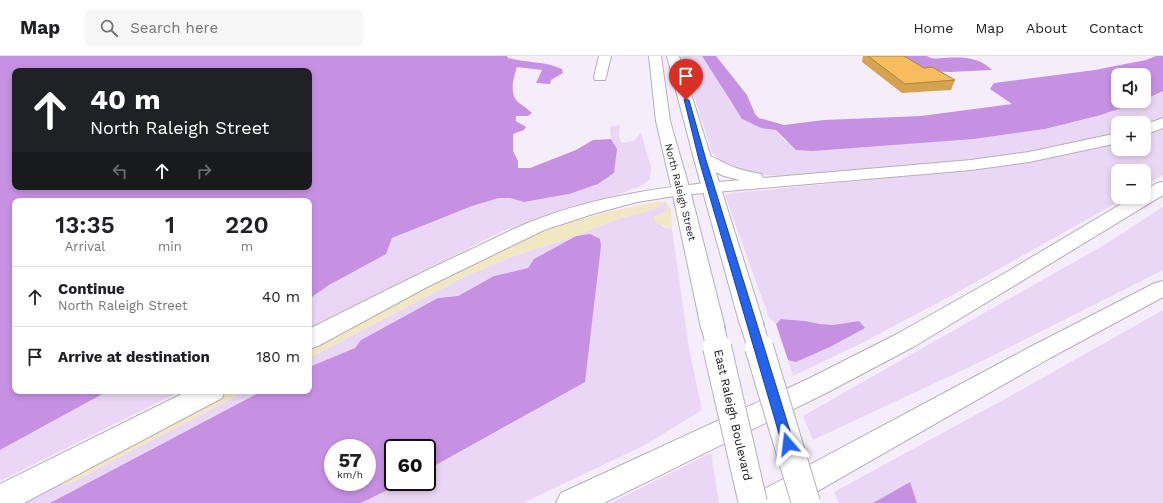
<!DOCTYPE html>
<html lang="en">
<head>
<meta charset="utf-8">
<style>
  body { margin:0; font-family:"Work Sans",sans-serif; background:#f6f6f6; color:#202124; height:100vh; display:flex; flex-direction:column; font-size:15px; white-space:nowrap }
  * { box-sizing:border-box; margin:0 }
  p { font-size:13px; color:#757577 }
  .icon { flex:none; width:22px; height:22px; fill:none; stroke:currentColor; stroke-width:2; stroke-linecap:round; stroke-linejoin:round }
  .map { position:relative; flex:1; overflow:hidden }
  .side { position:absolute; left:12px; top:142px; width:300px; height:196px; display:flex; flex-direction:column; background:#fff; border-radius:8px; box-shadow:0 2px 6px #0003 }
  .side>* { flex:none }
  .top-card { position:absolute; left:12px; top:12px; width:300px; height:122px; border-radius:8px; box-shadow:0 2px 6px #0003; background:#202124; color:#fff; overflow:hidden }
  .tools { position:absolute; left:1111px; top:12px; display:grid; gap:8px }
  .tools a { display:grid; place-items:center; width:40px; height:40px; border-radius:8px; background:#fff; box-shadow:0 2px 6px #0003; font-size:20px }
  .speed { position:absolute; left:324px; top:383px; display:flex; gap:8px; font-size:20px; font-weight:700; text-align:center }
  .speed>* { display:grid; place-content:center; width:52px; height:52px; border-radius:50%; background:#fff; box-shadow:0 2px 6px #0003; line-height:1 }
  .speed small { font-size:10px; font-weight:400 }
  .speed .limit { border:2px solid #111; border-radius:6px; background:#fff; color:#111 }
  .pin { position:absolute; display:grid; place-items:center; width:34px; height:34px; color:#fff; margin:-41px -17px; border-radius:50% 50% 50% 0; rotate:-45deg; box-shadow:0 0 4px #0007 }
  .pin .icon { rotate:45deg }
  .me { position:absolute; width:44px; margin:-22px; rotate:343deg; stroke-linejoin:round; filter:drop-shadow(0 0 3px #0008) }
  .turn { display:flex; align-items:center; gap:14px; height:84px; padding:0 12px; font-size:18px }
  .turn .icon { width:52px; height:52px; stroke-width:2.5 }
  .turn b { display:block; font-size:28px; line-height:34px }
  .lanes { display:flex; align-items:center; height:38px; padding:0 12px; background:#0003; justify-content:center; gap:20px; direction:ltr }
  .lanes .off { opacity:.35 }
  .eta { display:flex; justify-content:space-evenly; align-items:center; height:68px; text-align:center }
  .eta b { font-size:24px; font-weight:600; line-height:28px }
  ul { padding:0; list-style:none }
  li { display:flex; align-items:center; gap:12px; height:60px; padding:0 12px; border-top:1px solid #e0e0e0 }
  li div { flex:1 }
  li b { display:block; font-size:15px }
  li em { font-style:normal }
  header { display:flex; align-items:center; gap:24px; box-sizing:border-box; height:56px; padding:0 20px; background:#fff; border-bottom:1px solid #e0e0e0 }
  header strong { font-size:19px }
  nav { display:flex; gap:22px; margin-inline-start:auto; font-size:14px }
  .search { width:280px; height:36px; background:#f6f6f6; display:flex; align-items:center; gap:10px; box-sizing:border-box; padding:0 14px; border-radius:8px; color:#757577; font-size:15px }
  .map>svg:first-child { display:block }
  .green { fill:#ead7f5 }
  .forest { fill:#c791e3; fill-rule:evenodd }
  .sand { fill:#f1e7c2 }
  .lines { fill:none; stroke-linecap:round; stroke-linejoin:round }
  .minor-casing { stroke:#b6aebb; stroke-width:2 }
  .major-casing { stroke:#b6aebb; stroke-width:2 }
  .highway-casing { stroke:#b6aebb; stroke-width:2 }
  .minor { fill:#fff; fill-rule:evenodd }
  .major { fill:#fff; fill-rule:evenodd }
  .highway { fill:#fff; fill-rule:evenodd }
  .major-bridge-far1-casing { stroke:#b6aebb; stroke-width:24; stroke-linecap:butt }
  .major-bridge-casing { stroke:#b6aebb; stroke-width:30; stroke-linecap:butt }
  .major-bridge-far1 { stroke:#fff; stroke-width:22 }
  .major-bridge { stroke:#fff; stroke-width:28 }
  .wall { fill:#d4a251 }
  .building { fill:#f6bc5e; stroke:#ac8442 }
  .route { fill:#2563eb; stroke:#184099 }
  .labels { text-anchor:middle; stroke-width:3.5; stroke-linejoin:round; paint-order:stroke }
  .street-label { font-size:10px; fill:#181419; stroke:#fefefe }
  .near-street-label { font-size:12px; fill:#181419; stroke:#fefefe }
</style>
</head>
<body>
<header>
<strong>Map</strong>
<div class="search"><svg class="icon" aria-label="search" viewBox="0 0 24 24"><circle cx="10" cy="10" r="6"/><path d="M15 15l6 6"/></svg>Search here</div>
<nav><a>Home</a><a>Map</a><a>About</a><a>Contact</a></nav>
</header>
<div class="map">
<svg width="1163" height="447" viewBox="0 0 1163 447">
  <rect width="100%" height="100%" fill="#f6edfb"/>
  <g class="green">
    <path d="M681,0H702L733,50L761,72L776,74L786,86L974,83L1045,73L1101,59L1144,45L1163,35V63L1144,70V67H1118V77C1097,82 1077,88 1056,92C994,104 928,107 866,113C832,116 787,124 754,117C737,114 722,109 712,96Z"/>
    <path d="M620,69L619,81L622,87L634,85L641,76L651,112L650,123L641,130L602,144L564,153L507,173L309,272V243L392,182L472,150L499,142H510L524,146L569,138L617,93L611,83L610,71Z"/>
    <path d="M1163,71V119L1144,130V115H1118V141H1127L956,237L862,287L793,320L788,304L796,306L830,291L859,265L833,269L820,268L805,265L781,263L776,268L769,262L725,139L732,137C807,130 882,123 956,114C1011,108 1066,102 1118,86V93H1144V78Z"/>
    <path d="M666,146L667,155L654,161L663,171L672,173L689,292L702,354L645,389L523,447H361L404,426H427V414L532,356L576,180L534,203L528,212L494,220L458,240L438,242L361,284L355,292L309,311V302L468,219L514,200L576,180L618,163L652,154Z"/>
    <path d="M1163,151V214L980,306L813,384L803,360L1104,189Z"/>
    <path d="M1163,254V447H917L910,426L873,447H839L834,436L1021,334Z"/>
    <path d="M108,335H181L0,425V394Z"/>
    <path d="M246,335H262L50,447H15L55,427L67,429Z"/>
    <path d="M711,397L719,447H611Z"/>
  </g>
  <g class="forest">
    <path d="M0,0H507L508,2C526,7 545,5 562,13L563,17L551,24L550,28L536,27L542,14L517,11C514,20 509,36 517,45C520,48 527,52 532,57L528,60H516V65L526,71L524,74L513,78V95L518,105V112H530L576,94L593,84L611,83L617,93L614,117L598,128L569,138L524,146L510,142H499L472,150L392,182L386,198L329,229L309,243V145H15V335H108L0,394ZM15,15H309V131H15Z"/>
    <path d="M702,0H716L747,39L755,58L759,62L784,69L824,64L921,60L1012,48L990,33L994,27L1095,14L1146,4L1156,0H1163V35L1144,44V19H1118V45H1142L1101,59L1045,73L974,83L813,95L796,94L776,74L761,72L742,63Z"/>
    <path d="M883,0H927C933,4 938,2 945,2C963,1 979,1 992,14L950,16L924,15Z"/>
    <path d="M590,178L600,183L601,190L585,326L427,414V392H393V426H404L361,447H50L262,335H309V311L355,292L361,284L438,242L458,240L494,220L528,212L534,203L576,180ZM333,392H367V426H333Z"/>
    <path d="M781,263L805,265L820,268L833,269L859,265L865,272L830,291L796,306L788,304L776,268Z"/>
    <path d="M910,426L917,447H873Z"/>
  </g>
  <g class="sand">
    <path d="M657,146H666L671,152L672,173L655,166L654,161L667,155L666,146L652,154L618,163L576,180L514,200L468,219L309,302V293L444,222L529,181L558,170L607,156Z"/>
    <path d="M229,335H246L67,429L55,427Z"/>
  </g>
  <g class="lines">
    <g class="minor-casing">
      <path id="minor" d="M599,0H611L606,21L605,24H595L594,21Z"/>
    </g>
    <g class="major-casing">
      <g id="major">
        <path d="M649,0H661L670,65L690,134L725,272L722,278L713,280L704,278L701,272L672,134L656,65Z"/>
        <path d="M667,0H679L764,269L760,275L752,277L744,275L740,269L694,103Z"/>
      </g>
    </g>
    <g class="highway-casing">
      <g id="highway">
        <path d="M1163,62V72L1144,79V69Z"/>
        <path d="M1118,77V87L1029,106L971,114L681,139L637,146L596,157L544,174L427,231L318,290L309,293V273C363,246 417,218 472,193C491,184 510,174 530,166C597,139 669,130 740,124L724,120L696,107L694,103L696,99C710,96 723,108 736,112C744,115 753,116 761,118L763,122L971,104L1029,96Z"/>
        <path d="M1163,126V139L915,290L828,336L604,447H556L561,437L810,322L897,278L1005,217L1133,141H1144V135L1157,127Z"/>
        <path d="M1163,225V241L1050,302L797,447H752L757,437L1032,290L1155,227Z"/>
        <path d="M188,335H225L222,342L24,447H0V428Z"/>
      </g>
    </g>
    <use href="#minor" class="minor"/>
    <use href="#major" class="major"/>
    <use href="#highway" class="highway"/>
    <g class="major-bridge-far1-casing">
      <g id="major-bridge-far1">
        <path d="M752,269L759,292"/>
        <path d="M713,272L718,292"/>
      </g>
    </g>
    <g class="major-bridge-casing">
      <g id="major-bridge">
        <path d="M717,291L753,447"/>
        <path d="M759,291L806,447"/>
      </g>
    </g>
    <use href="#major-bridge-far1" class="major-bridge-far1"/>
    <use href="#major-bridge" class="major-bridge"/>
  </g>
  <path class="wall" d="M863,0H904L924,12L955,24L951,34L902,37L862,6Z"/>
  <path class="building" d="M868,0H904L924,12L932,11L955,24L905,28Z"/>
  <path class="route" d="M684,43L689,44L706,104L794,388L793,391L788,393L784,391L782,388L699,104Z"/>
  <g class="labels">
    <g class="street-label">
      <text transform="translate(681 136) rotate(76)" y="4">North Raleigh Street</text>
    </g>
    <g class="near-street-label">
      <text transform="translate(733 359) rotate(77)" y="4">East Raleigh Boulevard</text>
    </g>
  </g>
</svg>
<div class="tools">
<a><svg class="icon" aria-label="sound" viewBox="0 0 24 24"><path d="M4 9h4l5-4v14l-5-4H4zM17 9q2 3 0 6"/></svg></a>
<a>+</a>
<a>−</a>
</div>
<div class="speed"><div>57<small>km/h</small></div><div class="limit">60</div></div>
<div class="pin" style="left:686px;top:44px;background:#d93025"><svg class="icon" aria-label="arrive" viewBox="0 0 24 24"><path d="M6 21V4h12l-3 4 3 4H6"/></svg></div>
<svg class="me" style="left:788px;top:388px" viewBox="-20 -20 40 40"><path d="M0-17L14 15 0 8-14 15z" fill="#2563eb" stroke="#fff" stroke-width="4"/></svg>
<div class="top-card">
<div class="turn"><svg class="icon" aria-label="ahead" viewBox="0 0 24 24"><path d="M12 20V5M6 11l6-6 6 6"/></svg><div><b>40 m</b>North Raleigh Street</div></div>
<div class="lanes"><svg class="icon off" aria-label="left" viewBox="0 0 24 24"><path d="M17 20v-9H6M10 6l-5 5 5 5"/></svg><svg class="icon" aria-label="ahead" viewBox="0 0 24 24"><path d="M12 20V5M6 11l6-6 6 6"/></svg><svg class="icon off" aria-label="right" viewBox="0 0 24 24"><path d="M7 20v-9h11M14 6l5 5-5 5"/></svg></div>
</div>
<section class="side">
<div class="eta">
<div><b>13:35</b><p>Arrival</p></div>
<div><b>1</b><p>min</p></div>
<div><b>220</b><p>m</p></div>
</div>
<ul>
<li><svg class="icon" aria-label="ahead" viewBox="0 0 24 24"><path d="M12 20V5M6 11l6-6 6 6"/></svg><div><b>Continue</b><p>North Raleigh Street</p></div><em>40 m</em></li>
<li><svg class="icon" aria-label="arrive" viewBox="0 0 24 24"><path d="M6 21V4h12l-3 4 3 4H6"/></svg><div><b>Arrive at destination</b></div><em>180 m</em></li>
</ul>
</section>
</div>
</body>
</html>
